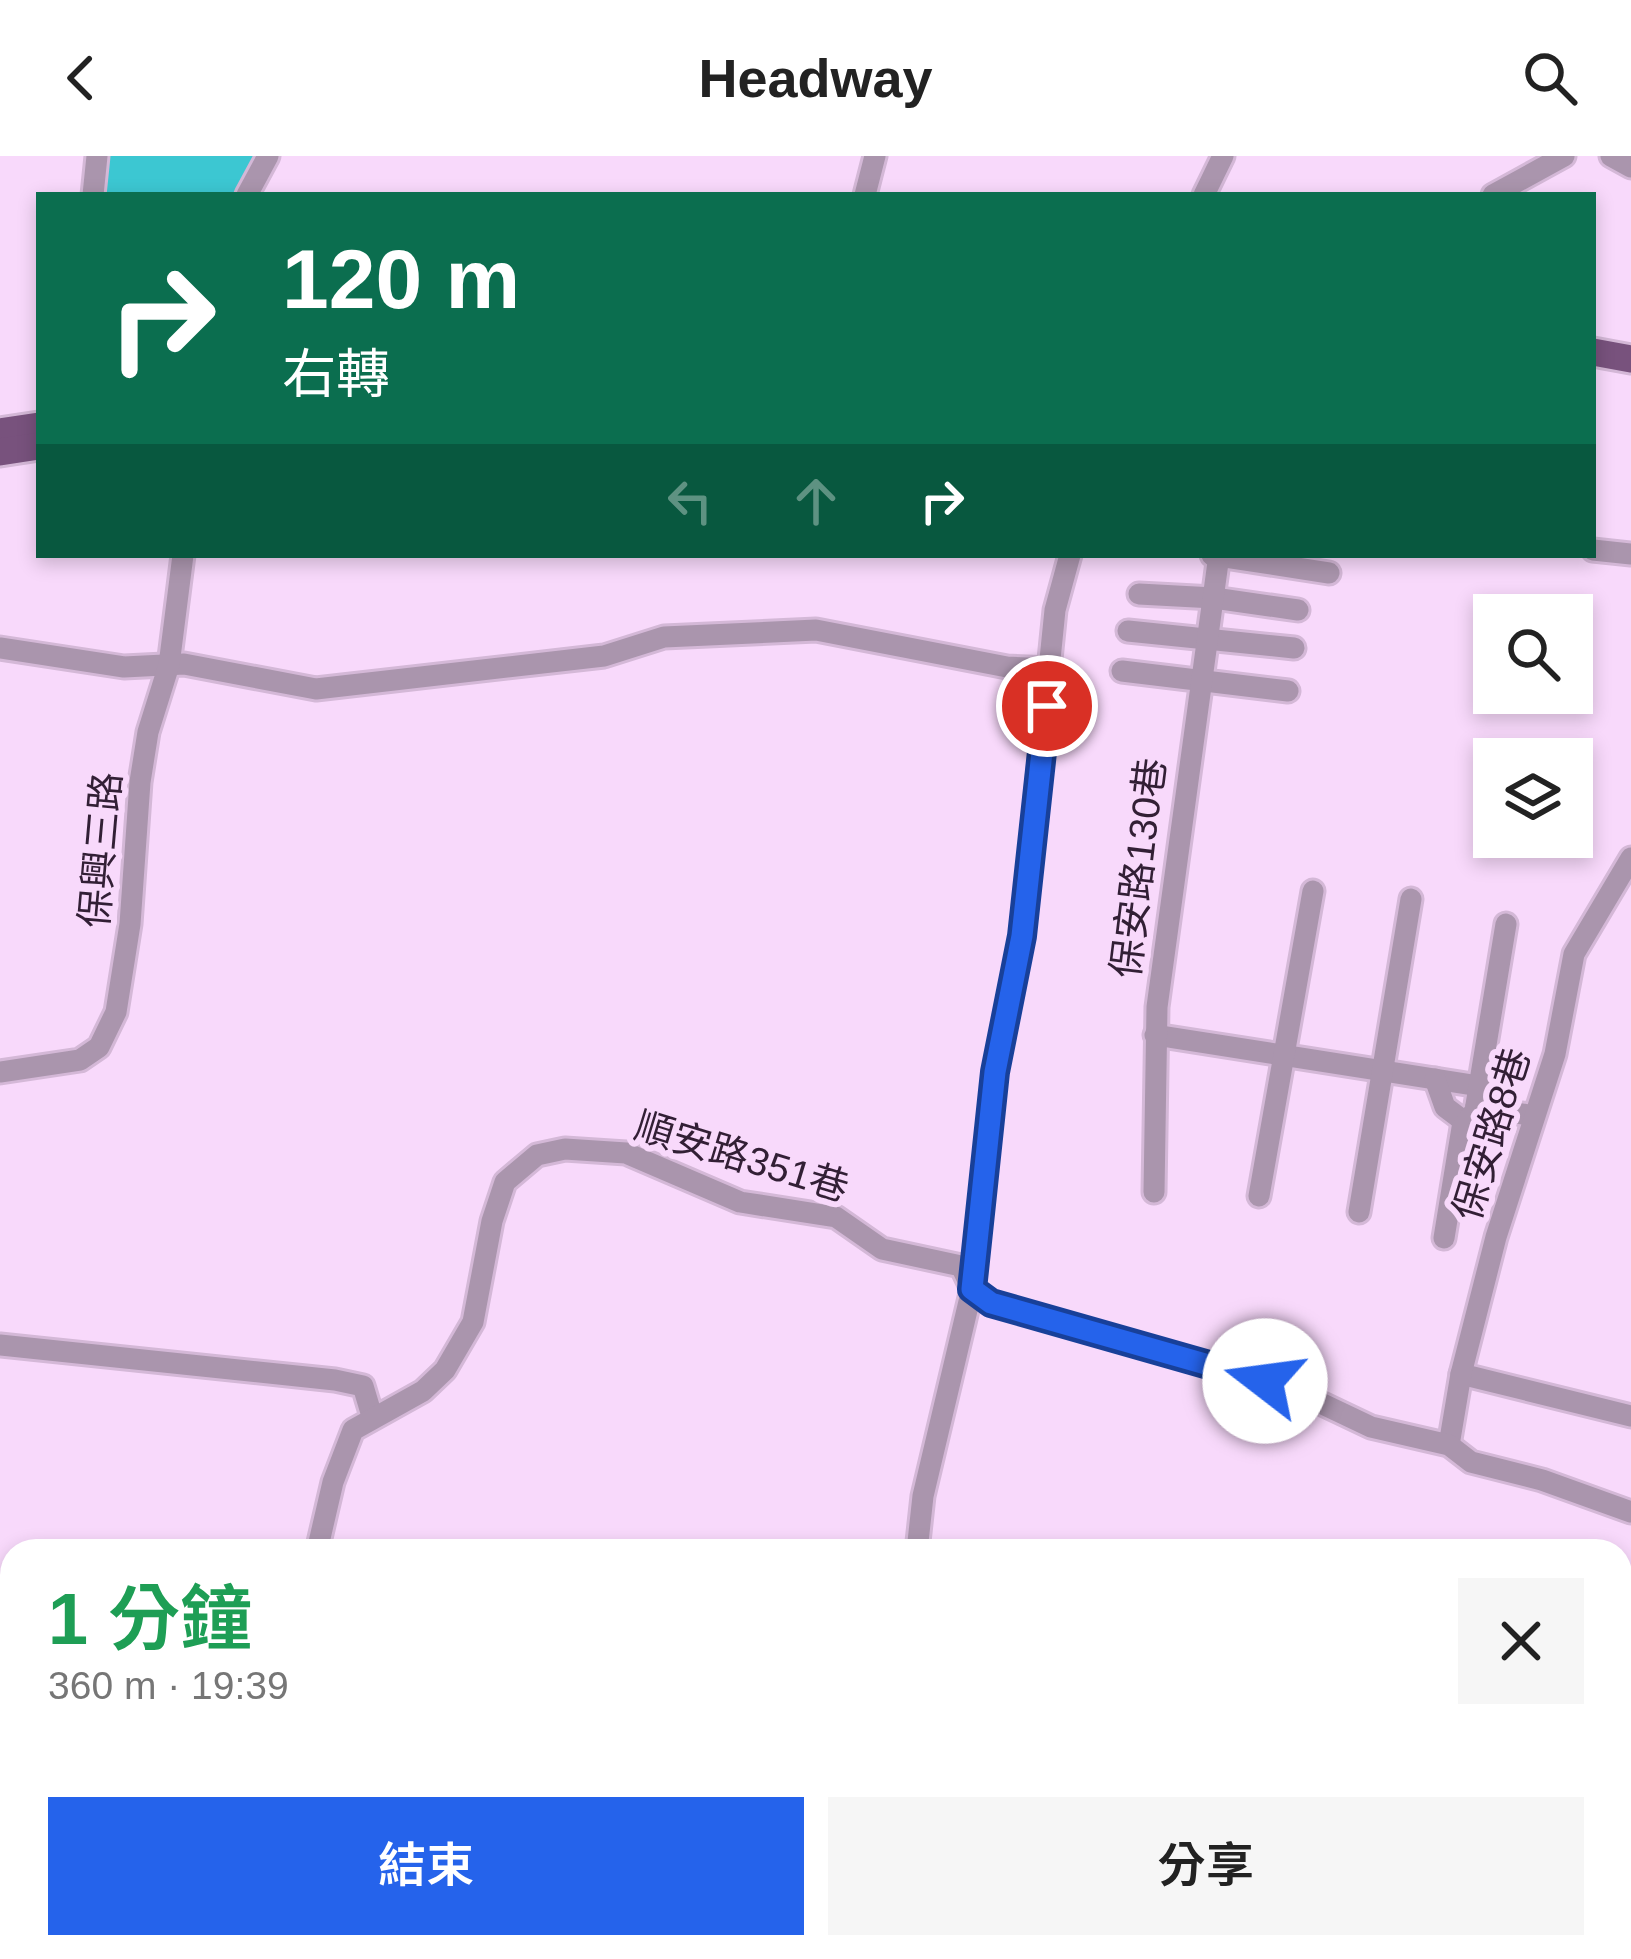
<!DOCTYPE html>
<html lang="zh-TW">
<head>
<meta charset="utf-8">
<style>
  body { margin:0; font-family:Helvetica,"Noto Sans TC",sans-serif; background:#f6f6f6; color:#222; height:100vh; display:flex; flex-direction:column; font-size:45px; white-space:nowrap }
  * { box-sizing:border-box; margin:0 }
  p { font-size:39px; color:#767676 }
  .icon { flex:none; width:66px; height:66px; fill:none; stroke:currentColor; stroke-width:2; stroke-linecap:round; stroke-linejoin:round }
  .map { position:relative; flex:1; overflow:hidden }
  .drawer { position:absolute; left:0px; top:1383px; width:1632px; height:420px; display:flex; flex-direction:column; background:#fff; border-radius:36px 36px 0 0; box-shadow:0 6px 18px #0003 }
  .drawer>* { flex:none }
  .guide { position:absolute; left:36px; top:36px; width:1560px; height:366px; border-radius:0px; box-shadow:0 6px 18px #0003; background:#0b6e4f; color:#fff; overflow:hidden }
  .buttons { position:absolute; left:1473px; top:438px; display:grid; gap:24px }
  .buttons a { display:grid; place-items:center; width:120px; height:120px; border-radius:0px; background:#fff; box-shadow:0 6px 18px #0003; font-size:60px }
  .pin { position:absolute; display:grid; place-items:center; width:102px; height:102px; color:#fff; margin:-51px; border:6px solid #fff; border-radius:50%; box-shadow:0 3px 12px #0007 }
  .me { position:absolute; width:132px; margin:-66px; rotate:285deg; stroke-linejoin:round; filter:drop-shadow(0 0 9px #0008) }
  .turn { display:flex; align-items:center; gap:42px; height:252px; padding:0 48px; font-size:54px }
  .turn .icon { width:156px; height:156px; stroke-width:2.5 }
  .turn b { display:block; font-size:84px; line-height:102px }
  .lanes { display:flex; align-items:center; height:114px; padding:0 48px; background:#0003; justify-content:center; gap:60px; direction:ltr }
  .lanes .off { opacity:.35 }
  .round { display:grid; place-items:center; flex:none; width:126px; height:126px; border-radius:0px; background:#f6f6f6 }
  .head { display:flex; align-items:center; justify-content:space-between; height:204px; padding:0 48px }
  h1 { font-size:72px; font-weight:600; line-height:90px; color:#1e9e55 }
  .primary-button { display:flex; gap:24px; margin-top:auto; padding:24px 48px }
  .primary-button a { flex:1; height:138px; border-radius:0px; background:#2563eb; color:#fff; font-size:48px; font-weight:600; line-height:138px; text-align:center }
  .primary-button a+a { background:#f6f6f6; color:#222 }
  header { display:flex; justify-content:space-between; align-items:center; height:156px; padding:0 48px; background:#fff; font-size:54px; font-weight:600 }
  .map>svg:first-child { display:block }
  .water { fill:#3cc7d2 }
  .lines { fill:none; stroke-linecap:round; stroke-linejoin:round }
  .minor-casing { stroke:#d4b8d7; stroke-width:27 }
  .major-casing { stroke:#d4b8d7; stroke-width:33 }
  .minor { stroke:#aa95ad; stroke-width:21 }
  .major { stroke:#78527d; stroke-width:27 }
  .route-casing { stroke:#184099; stroke-width:30 }
  .route { stroke:#2563eb; stroke-width:21 }
  .labels { text-anchor:middle; stroke-width:12; stroke-linejoin:round; paint-order:stroke }
  .street-label { font-size:39px; fill:#321f35; stroke:#f8d9fb }
</style>
</head>
<body>
<header><svg class="icon" aria-label="back" viewBox="0 0 24 24"><path d="M15 5l-7 7 7 7"/></svg>Headway<svg class="icon" aria-label="search" viewBox="0 0 24 24"><circle cx="10" cy="10" r="6"/><path d="M15 15l6 6"/></svg></header>
<div class="map">
<svg width="1631" height="1803" viewBox="0 0 1631 1803">
  <rect width="100%" height="100%" fill="#f8d9fb"/>
  <path class="water" d="M100,0H261L245,39H99Z"/>
  <g class="lines">
    <g class="minor-casing">
      <g id="minor">
        <path d="M1611,0L1631,11"/>
        <path d="M93,39L97,0"/>
        <path d="M247,39L268,0"/>
        <path d="M865,39L875,0"/>
        <path d="M1204,39L1223,0"/>
        <path d="M1493,39L1564,0"/>
        <path d="M1593,394L1631,398"/>
        <path d="M1212,399L1329,417"/>
        <path d="M1139,438L1214,442L1298,454"/>
        <path d="M1128,475L1294,492"/>
        <path d="M0,492L124,511L184,508L316,533L604,500L664,481L816,474L1007,511L1051,513"/>
        <path d="M1122,515L1288,535"/>
        <path d="M1155,879L1479,930"/>
        <path d="M0,916L80,904L99,891L116,856L130,768L140,626L148,576L169,509L183,399"/>
        <path d="M1435,923L1445,951L1465,966"/>
        <path d="M1476,950L1534,960"/>
        <path d="M1154,1036L1157,851L1219,399"/>
        <path d="M1259,1040L1313,735"/>
        <path d="M1359,1056L1411,743"/>
        <path d="M1444,1082L1462,972L1475,955L1506,768"/>
        <path d="M0,1189L335,1224L363,1230L372,1260"/>
        <path d="M1461,1218L1631,1260"/>
        <path d="M1449,1289L1461,1218L1496,1081L1555,898L1574,798L1631,702"/>
        <path d="M317,1395L333,1326L353,1274L423,1235L445,1214L473,1166L492,1065L505,1026L537,999L565,993L626,997L740,1046L836,1061L882,1093L961,1110L972,1133L991,1147L1289,1232L1371,1271L1449,1289L1471,1306L1542,1324L1631,1356"/>
        <path d="M917,1395L923,1340L972,1133L995,916L1022,780L1055,454L1070,399"/>
        <path d="M1423,1791L1424,1803"/>
        <path d="M469,1803L470,1791"/>
        <path d="M878,1803L881,1791"/>
      </g>
    </g>
    <g class="major-casing">
      <g id="major">
        <path d="M1593,196L1631,203"/>
        <path d="M0,276L39,270"/>
        <path d="M0,296L39,290"/>
      </g>
    </g>
    <use href="#minor" class="minor"/>
    <use href="#major" class="major"/>
  </g>
  <g class="lines">
    <g class="route-casing">
      <path id="route" d="M1047,550L1022,780L995,916L972,1133L991,1147L1265,1225"/>
    </g>
    <use href="#route" class="route"/>
  </g>
  <g class="labels">
    <g class="street-label">
      <text transform="translate(100 694) rotate(-85)" y="14">保興三路</text>
      <text transform="translate(1138 712) rotate(-83)" y="14">保安路130巷</text>
      <text transform="translate(1491 978) rotate(-73)" y="14">保安路8巷</text>
      <text transform="translate(742 1000) rotate(17)" y="14">順安路351巷</text>
    </g>
  </g>
</svg>
<div class="buttons">
<a><svg class="icon" aria-label="search" viewBox="0 0 24 24"><circle cx="10" cy="10" r="6"/><path d="M15 15l6 6"/></svg></a>
<a><svg class="icon" aria-label="layers" viewBox="0 0 24 24"><path d="M12 4l9 5-9 5-9-5zM3 14l9 5 9-5"/></svg></a>
</div>
<div class="pin" style="left:1047px;top:550px;background:#d93025"><svg class="icon" aria-label="arrive" viewBox="0 0 24 24"><path d="M6 21V4h12l-3 4 3 4H6"/></svg></div>
<svg class="me" style="left:1265px;top:1225px" viewBox="-20 -20 40 40"><circle r="19" fill="#fff"/><path d="M0-13L10 11 0 6-10 11z" fill="#2563eb"/></svg>
<div class="guide">
<div class="turn"><svg class="icon" aria-label="right" viewBox="0 0 24 24"><path d="M7 20v-9h11M14 6l5 5-5 5"/></svg><div><b>120 m</b>右轉</div></div>
<div class="lanes"><svg class="icon off" aria-label="left" viewBox="0 0 24 24"><path d="M17 20v-9H6M10 6l-5 5 5 5"/></svg><svg class="icon off" aria-label="ahead" viewBox="0 0 24 24"><path d="M12 20V5M6 11l6-6 6 6"/></svg><svg class="icon" aria-label="right" viewBox="0 0 24 24"><path d="M7 20v-9h11M14 6l5 5-5 5"/></svg></div>
</div>
<section class="drawer">
<div class="head"><div><h1>1 分鐘</h1><p>360 m · 19:39</p></div><a class="round"><svg class="icon" aria-label="close" viewBox="0 0 24 24"><path d="M6 6l12 12M18 6L6 18"/></svg></a></div>
<div class="primary-button"><a>結束</a><a>分享</a></div>
</section>
</div>
</body>
</html>
